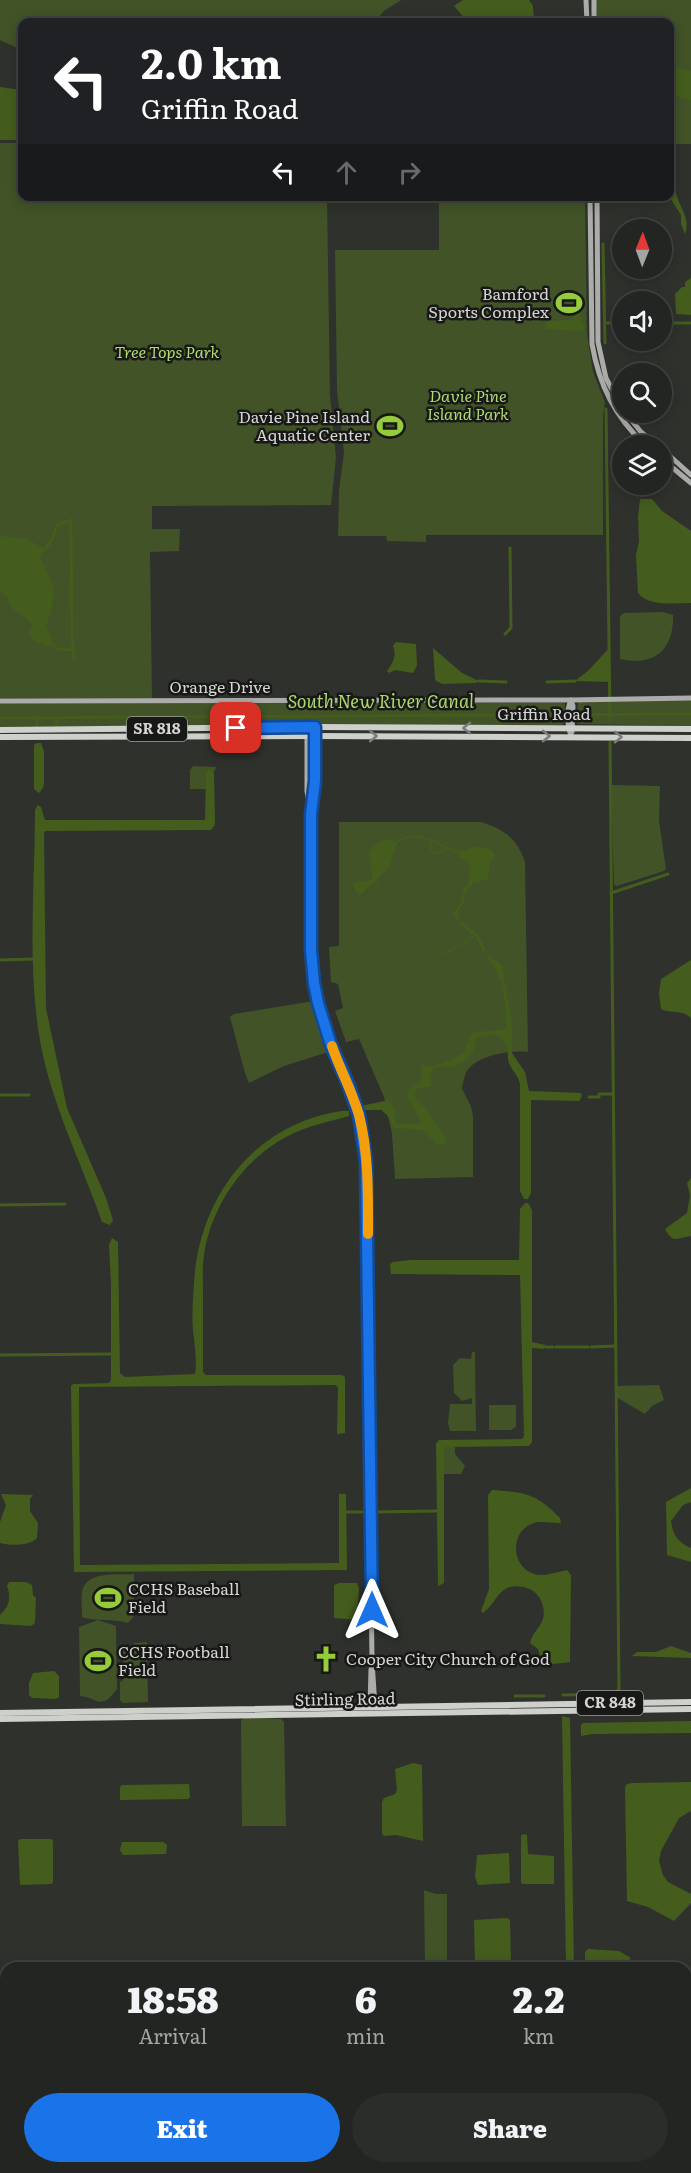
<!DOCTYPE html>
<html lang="en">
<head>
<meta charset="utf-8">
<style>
  body { margin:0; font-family:Literata,serif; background:#2b2d2a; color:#f1f3f6; height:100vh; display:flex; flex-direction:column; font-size:22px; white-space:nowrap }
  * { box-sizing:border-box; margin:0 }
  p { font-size:20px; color:#a3a5a5 }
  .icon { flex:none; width:33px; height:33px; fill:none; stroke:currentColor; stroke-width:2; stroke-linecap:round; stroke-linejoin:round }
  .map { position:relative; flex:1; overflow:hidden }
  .details { position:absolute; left:0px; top:1962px; width:692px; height:212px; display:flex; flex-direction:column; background:#232522; border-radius:18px 18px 0 0; box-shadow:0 3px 15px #0003,0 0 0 2px #404240 }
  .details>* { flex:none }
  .top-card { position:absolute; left:18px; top:18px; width:656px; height:183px; border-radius:12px; box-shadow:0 3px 15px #0003,0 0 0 2px #404240; background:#202124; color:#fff; overflow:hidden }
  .needle { width:39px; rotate:1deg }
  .tools { position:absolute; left:612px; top:219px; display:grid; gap:12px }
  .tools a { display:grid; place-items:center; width:60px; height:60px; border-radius:50%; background:#232522; box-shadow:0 3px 15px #0003,0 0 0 2px #404240; font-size:30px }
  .pin { position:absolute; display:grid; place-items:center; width:51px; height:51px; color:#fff; margin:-26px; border-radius:12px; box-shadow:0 3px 9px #0006 }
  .me { position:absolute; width:66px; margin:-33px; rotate:0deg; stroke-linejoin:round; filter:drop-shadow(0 0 4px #0008) }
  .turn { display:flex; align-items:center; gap:21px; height:126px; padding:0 24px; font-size:27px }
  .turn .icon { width:78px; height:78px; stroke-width:2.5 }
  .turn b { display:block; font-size:42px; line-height:51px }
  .lanes { display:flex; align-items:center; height:57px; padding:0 24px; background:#0003; justify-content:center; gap:30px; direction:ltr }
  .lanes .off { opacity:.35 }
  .eta { display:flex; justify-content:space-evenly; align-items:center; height:102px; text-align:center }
  .eta b { font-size:36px; font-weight:800; line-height:42px }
  .action { display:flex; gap:12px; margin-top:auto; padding:12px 24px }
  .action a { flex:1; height:69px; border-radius:36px; background:#1a73e8; color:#fff; font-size:24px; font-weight:800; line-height:69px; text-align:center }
  .action a+a { background:#2b2d2a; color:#f1f3f6 }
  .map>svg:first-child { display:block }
  .green { fill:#415327 }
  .water { fill:#445d1d }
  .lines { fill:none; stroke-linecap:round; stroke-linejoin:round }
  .stream { stroke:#445d1d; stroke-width:1.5 }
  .canal { stroke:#445d1d; stroke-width:3 }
  .secondary { stroke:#acadaa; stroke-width:5 }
  .primary { stroke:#ced0cc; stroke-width:6 }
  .oneway { stroke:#7c7d7b }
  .route-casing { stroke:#114b97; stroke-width:15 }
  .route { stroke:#1a73e8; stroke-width:10 }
  .slow { stroke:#f59e0b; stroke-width:10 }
  .labels { text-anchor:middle; stroke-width:5; stroke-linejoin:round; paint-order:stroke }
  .shield { fill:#181817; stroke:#9c9d9b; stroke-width:1.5 }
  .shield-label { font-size:15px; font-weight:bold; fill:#d5d6d4 }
  .poi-label { font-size:16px; fill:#d5d6d4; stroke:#181817; text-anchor:start }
  .park-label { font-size:16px; font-style:italic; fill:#aedc6d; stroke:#181817 }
  .street-label { font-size:16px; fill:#d5d6d4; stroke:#181817 }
  .water-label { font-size:18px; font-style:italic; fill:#abd86a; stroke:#181817 }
</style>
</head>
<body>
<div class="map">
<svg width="691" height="2173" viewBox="0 0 691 2173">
  <rect width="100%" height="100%" fill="#2f312d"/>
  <g class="green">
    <path d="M0,0H401L384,11L375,22H22V49H19L0,40Z"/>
    <path d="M596,0H691V144H669V22H596Z"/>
    <path d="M0,143H22V196L327,197L330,395L336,458L331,505L152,506V529H180L179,551L150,552L152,698H0Z"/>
    <path d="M439,197H585L587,334L593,372L605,402L603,416V535H426V542L387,541L386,536H338L339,490L344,453L337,390L335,250H439Z"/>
    <path d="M663,612L673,615C674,649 655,667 620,659V616L624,613Z"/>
    <path d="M691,700V726L578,724L577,722L578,702Z"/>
    <path d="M0,703H563L565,704L564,722L562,725L0,727Z"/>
    <path d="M193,766L216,767L214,773V771L206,772V789H190V770Z"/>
    <path d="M611,785L660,786L659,821L666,869L664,871L617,886L614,885Z"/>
    <path d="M339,822H481C505,830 517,838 525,862L528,1052C510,1050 478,1055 467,1071C464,1076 463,1083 462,1089L471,1106L473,1116V1177L395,1179L392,1134L384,1097L359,1039L346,1042L335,1011L343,1008L338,984L331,982L329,947L339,946Z"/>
    <path d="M314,1001L330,1046L328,1052L284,1066L249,1083L245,1073L230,1017L234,1014Z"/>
    <path d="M472,1352H475L476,1431H450L448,1423L450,1404H472V1398L462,1401L454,1393L453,1365L460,1358L471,1359Z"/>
    <path d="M659,1385L664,1400L652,1406L645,1414L616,1397V1386Z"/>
    <path d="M489,1405H516V1427L511,1430H489Z"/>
    <path d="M444,1447H455V1454L465,1466L461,1474H444Z"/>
    <path d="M134,1574V1599L132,1600V1613L134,1616L128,1623C114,1618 93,1622 82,1617C82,1609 81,1600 82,1592C86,1570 117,1575 134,1574Z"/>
    <path d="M98,1620L116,1626L117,1689C101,1711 98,1698 80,1696L79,1627Z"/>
    <path d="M147,1642L148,1702L123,1703L120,1700V1682L123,1680V1648H133L134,1643Z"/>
    <path d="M245,1717L281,1719L284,1722L286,1826H242L241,1721Z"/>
    <path d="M424,1890L436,1894H447V1968H425Z"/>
    <path d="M0,2080H6V2168H429L425,2173H0Z"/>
    <path d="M686,2115H691V2173H576L577,2168H686Z"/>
  </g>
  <g class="water">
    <path d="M463,0H529L533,6L534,22H468L454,6Z"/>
    <path d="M679,67L691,71V101L676,96L669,98V71Z"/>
    <path d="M0,87L22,90V140H0Z"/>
    <path d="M669,160C677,175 673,179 676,193C679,207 691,218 685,234L681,224V215L669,196Z"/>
    <path d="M691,278V315L676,314L675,294L682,287H685V282Z"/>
    <path d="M579,313L585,328L583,331L545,329L547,321L570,320Z"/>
    <path d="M640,499H652L662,511L691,531V603C675,603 649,607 638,593L636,555L639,541L638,517Z"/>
    <path d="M0,536L27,539L45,549L40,557C57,591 57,591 46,627L50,634L53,644L50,646L32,640L29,633L33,625L21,614L11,608L7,597L0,592Z"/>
    <path d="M396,642L416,644L417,665L413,673L395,670L389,673L387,671C393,663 397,655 393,646Z"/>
    <path d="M433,648L462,673L479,681L476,683L442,684L435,680Z"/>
    <path d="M609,648L610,682L575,681L589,670Z"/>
    <path d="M37,743H41L44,751V783L43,788L39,793L34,789V745Z"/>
    <path d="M210,770H212L214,773L215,825L211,830L45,831L44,834L46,1008L67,1108L106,1198L113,1220L110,1225L102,1222C82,1164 55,1112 42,1051C26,972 35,890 35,810L38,805L41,807L45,820H205L206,772Z"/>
    <path d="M385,840H393L397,843L389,868L360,895L354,889L353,883L359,881H368L372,879C373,859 361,849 385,840Z"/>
    <path d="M478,846L491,850L495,854L490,864L488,879L471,884L468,883L471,869L468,862L459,858V852Z"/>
    <path d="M488,955L502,965L512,1023V1053L525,1072L529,1091L581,1093L582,1096L579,1101L531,1100V1193L528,1199H524L520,1191V1084C518,1076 515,1074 511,1067C503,1054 515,1049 497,1035H485L475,1039C476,1055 465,1062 452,1068L446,1066L434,1068L430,1076L432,1086L416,1089L415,1099C431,1110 433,1123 446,1137L445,1143L443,1144H436L423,1130L394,1128L387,1115L381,1110H360L361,1106L389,1100L396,1111L395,1122L397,1124H419L421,1122L420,1118L407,1097C408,1088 414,1085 421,1082L422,1065L429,1067L451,1060L464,1052L470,1036L474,1032L503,1030L506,1027C506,1004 504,974 486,957Z"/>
    <path d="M691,960V1018C682,1009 671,1014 661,1009L659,993L661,979Z"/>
    <path d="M342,1111H349V1116C328,1122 307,1126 288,1136C244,1158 210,1208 204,1256C202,1268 203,1281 203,1293C203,1319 203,1345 203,1372L206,1375H342L345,1377V1433L337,1434L338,1388L336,1385L79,1387L80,1565L339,1563V1494H346L347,1570L74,1572L71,1386L73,1384L109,1383L111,1380V1284L109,1245L112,1238L118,1242L120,1373L125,1377L195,1374C197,1363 195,1349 194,1338C191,1321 193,1300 194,1283C199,1197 254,1124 342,1111Z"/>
    <path d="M691,1178V1236C677,1238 673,1244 665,1229L687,1213L690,1195L687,1183Z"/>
    <path d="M525,1203H528L532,1210V1342L545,1345L546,1347L543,1349L532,1348V1442L529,1446L444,1447V1583L438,1586L436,1444L439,1440L522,1439L524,1436L520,1275L391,1274L390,1264L393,1262L410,1260H519L520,1209Z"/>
    <path d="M691,1488V1502L683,1505L671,1521C673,1536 678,1542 691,1548V1562L667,1555L666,1502Z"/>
    <path d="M492,1490C525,1492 537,1494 560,1518L561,1523H558C551,1523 541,1521 534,1523C510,1530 510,1566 534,1574C544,1577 557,1572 567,1570L571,1575L570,1662L554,1664L542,1662L538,1649L530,1643C532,1633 540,1628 543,1619C545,1612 543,1603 539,1597C535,1591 529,1588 523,1587C499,1582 498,1602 483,1613L481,1611L489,1589L488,1495Z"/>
    <path d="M1,1494L33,1495L30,1499V1511L38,1523L37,1538C29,1546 11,1546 0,1543V1522L6,1505Z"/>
    <path d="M9,1582H26L32,1585L33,1595L36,1598L35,1623L31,1626L0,1624V1615C10,1606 11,1597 7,1586Z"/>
    <path d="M339,1583H357L359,1588L357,1620L334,1618V1585Z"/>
    <path d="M671,1646L691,1653V1658L632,1656L637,1652H656Z"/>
    <path d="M54,1671L59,1676V1697L56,1699L32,1698L29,1695V1683L33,1673Z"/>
    <path d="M562,1716L570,1718L574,1968H566Z"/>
    <path d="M691,1721V1733L592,1734L581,1736V1725L583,1723Z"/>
    <path d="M413,1763L422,1765L423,1841L396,1835L384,1836L382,1834V1802L384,1798L395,1794L397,1790L395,1769Z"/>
    <path d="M691,1782V1811L679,1818L661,1851L659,1861L663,1875L668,1882L691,1894V1903L674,1921L648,1907L627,1901L625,1787L627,1784L632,1783Z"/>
    <path d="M189,1784L190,1797L188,1799L120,1800V1787L122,1785Z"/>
    <path d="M525,1834L527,1835L528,1854L554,1856V1884H523L521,1883V1835Z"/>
    <path d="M20,1839H51L53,1841V1882L51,1884L20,1885L18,1841Z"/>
    <path d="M122,1842H163L167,1845L166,1854L123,1855L120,1850Z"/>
    <path d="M509,1853L510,1883L478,1885L475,1877L477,1855Z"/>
    <path d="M507,1918L510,1920L511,1968H475L474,1920Z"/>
    <path d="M588,1949L619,1951L631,1958L621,1968H585V1952Z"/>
  </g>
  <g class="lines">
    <g class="stream">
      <path d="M431,840V851L435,854L446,849"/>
      <path d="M396,842C425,828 433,846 459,852"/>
      <path d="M375,880L380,890"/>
      <path d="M457,947L475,935"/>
      <path d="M443,955L454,948"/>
    </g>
    <g class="canal">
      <path d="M603,244L605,343"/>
      <path d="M605,323H622"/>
      <path d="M662,323H691"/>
      <path d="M606,409L610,721"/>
      <path d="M45,549L52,540L57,525L71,520L72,636L74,659"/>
      <path d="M505,634L511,628L510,548"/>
      <path d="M53,644L57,649L73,650"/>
      <path d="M479,681L506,682"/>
      <path d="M547,682L575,681"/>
      <path d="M56,717V726"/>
      <path d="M0,718L691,714"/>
      <path d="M37,726V717"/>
      <path d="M611,893L668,874"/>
      <path d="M458,919L455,914L462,903L465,889L471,884"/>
      <path d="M461,923L477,936L484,950"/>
      <path d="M0,960L33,959"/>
      <path d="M0,1095H29"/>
      <path d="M589,1097H599V1094H613"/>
      <path d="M0,1205L65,1204"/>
      <path d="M546,1347H553"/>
      <path d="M556,1347H588"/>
      <path d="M591,1347L616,1346"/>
      <path d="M0,1355L111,1354"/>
      <path d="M346,1512H369"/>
      <path d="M374,1512L436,1511"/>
      <path d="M563,1695L610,1694L619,1690L610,742"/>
      <path d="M515,1696H544"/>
    </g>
    <g class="secondary">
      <path d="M586,0L587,22"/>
      <path d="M594,0V22"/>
      <path d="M590,196L592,344C599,385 615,417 646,446"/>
      <path d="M597,196L598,342L606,378L622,409"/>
      <path d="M625,412L641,432L657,446"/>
      <path d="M662,449L691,475"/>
      <path d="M662,459L691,483"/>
      <path d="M571,700C566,711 567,725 571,736"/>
      <path d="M571,700L573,706L572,732"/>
      <path d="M0,701L571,700L691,698"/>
      <path d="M307,727V791L311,814V950L314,983L318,1003L331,1045L345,1076L359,1115L366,1161L372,1661L375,1707"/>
      <path d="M312,806L315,781V727"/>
      <path d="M370,1707L371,1669"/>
      <path d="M686,1983L691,1978"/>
      <path d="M686,1995L691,1990"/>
      <path d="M564,2173L565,2168"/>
      <path d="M573,2173L574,2168"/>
    </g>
    <g class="primary">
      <path d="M0,730L315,727L691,729"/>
      <path d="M0,737L315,736L691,738"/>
      <path d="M0,1713L691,1702"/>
      <path d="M0,1719L691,1709"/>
    </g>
  </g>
  <defs><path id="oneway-chevron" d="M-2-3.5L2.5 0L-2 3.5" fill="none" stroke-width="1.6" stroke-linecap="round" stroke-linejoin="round" transform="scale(1.5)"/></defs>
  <g class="oneway">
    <use href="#oneway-chevron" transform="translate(467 728) rotate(-180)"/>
    <use href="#oneway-chevron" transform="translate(373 736)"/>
    <use href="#oneway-chevron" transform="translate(546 736)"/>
    <use href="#oneway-chevron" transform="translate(618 737) rotate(1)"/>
  </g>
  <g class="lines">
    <g class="route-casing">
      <path id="route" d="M236,728L315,727V781L311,814V950L314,983L318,1003L331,1045L348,1084L359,1115L366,1161L372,1610"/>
    </g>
    <use href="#route" class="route"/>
    <path class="slow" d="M332,1046C340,1070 352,1091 359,1115C369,1154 368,1195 368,1234"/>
  </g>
  <defs>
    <g id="stadium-bare" transform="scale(2.07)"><path d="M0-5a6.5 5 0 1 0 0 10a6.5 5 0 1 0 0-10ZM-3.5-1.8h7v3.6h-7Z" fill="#96cc39" stroke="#181817" stroke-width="2.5" paint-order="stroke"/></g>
    <g id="church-bare" transform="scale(2.07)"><path d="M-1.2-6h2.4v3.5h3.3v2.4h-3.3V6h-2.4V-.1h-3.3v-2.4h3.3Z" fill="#96cc39" stroke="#181817" stroke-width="2.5" paint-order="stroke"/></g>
  </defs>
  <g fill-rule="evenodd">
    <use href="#stadium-bare" x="569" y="303"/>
    <use href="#stadium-bare" x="390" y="426"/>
    <use href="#stadium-bare" x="108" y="1598"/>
    <use href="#church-bare" x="326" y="1659"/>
    <use href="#stadium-bare" x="98" y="1661"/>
  </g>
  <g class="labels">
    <g class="shield">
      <rect x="127" y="717" width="60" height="24" rx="4.5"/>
      <rect x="577" y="1691" width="66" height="24" rx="4.5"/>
    </g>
    <g class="shield-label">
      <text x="157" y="734">SR 818</text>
      <text x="610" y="1708">CR 848</text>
    </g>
    <g class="poi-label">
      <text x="549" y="300" text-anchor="end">Bamford<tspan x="549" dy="18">Sports Complex</tspan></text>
      <text x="370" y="423" text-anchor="end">Davie Pine Island<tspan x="370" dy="18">Aquatic Center</tspan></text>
      <text x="128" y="1595">CCHS Baseball<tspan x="128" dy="18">Field</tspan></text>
      <text x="118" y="1658">CCHS Football<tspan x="118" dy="18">Field</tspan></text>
      <text x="346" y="1665">Cooper City Church of God</text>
    </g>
    <g class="park-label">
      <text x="167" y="358">Tree Tops Park</text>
      <text x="468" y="402">Davie Pine<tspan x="468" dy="18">Island Park</tspan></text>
    </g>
    <g class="street-label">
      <text x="220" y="693">Orange Drive</text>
      <text x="544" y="720">Griffin Road</text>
      <text transform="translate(345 1699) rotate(-1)" y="6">Stirling Road</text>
    </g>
    <g class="water-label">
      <text x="381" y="708">South New River Canal</text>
    </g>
  </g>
</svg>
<div class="tools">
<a><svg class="needle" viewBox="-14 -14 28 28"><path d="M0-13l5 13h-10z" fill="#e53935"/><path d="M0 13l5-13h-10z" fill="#a3a5a5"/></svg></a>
<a><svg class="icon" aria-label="sound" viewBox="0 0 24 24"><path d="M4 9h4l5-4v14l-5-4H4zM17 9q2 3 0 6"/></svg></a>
<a><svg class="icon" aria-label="search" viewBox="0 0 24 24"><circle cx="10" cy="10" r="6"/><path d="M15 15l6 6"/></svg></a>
<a><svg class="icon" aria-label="layers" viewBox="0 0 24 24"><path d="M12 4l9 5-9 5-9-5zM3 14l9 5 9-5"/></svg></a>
</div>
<div class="pin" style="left:236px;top:728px;background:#d93025"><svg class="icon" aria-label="arrive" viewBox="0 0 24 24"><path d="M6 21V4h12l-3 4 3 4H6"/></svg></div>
<svg class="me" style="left:372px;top:1610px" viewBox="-20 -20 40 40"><path d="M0-17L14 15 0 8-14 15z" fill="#1a73e8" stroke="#fff" stroke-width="4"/></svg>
<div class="top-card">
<div class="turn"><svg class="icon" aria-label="left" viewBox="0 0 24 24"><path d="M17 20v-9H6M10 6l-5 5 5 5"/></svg><div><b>2.0 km</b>Griffin Road</div></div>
<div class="lanes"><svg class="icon" aria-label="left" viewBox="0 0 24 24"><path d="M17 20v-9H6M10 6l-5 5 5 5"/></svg><svg class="icon off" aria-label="ahead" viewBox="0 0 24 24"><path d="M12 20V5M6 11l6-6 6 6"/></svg><svg class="icon off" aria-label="right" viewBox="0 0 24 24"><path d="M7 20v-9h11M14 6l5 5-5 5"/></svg></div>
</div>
<section class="details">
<div class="eta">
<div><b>18:58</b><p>Arrival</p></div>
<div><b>6</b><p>min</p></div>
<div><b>2.2</b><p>km</p></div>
</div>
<div class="action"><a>Exit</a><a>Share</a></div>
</section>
</div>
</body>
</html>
